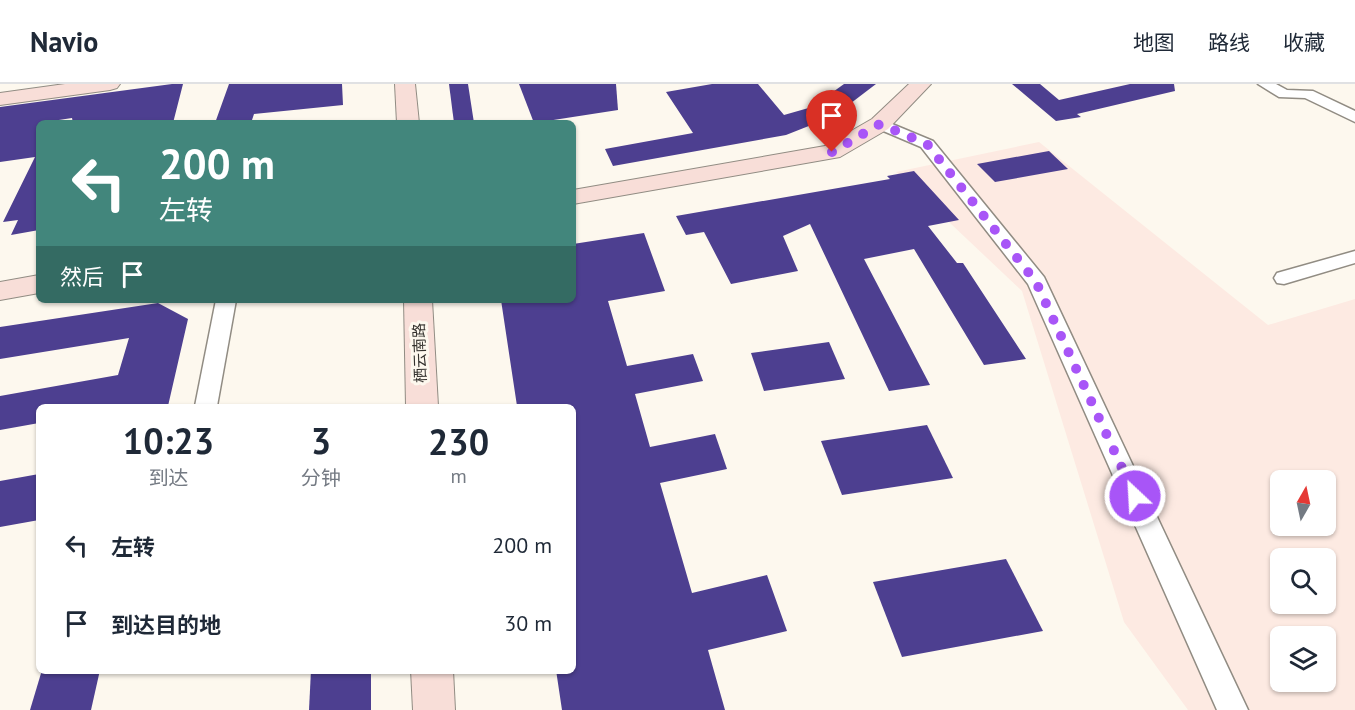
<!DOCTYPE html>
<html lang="zh">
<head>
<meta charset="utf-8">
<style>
  body { margin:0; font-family:"PT Sans","Noto Sans SC",sans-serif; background:#f6f6f7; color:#1f2937; height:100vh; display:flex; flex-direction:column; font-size:22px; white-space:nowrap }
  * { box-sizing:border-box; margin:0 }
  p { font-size:20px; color:#747a83 }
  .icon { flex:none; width:33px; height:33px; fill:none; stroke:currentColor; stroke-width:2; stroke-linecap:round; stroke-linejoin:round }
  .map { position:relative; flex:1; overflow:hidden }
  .sheet { position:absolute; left:36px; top:320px; width:540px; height:270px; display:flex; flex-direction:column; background:#fff; border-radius:9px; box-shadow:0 2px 4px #0004 }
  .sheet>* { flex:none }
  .guide { position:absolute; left:36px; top:36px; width:540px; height:183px; border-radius:9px; box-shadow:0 2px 4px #0004; background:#42867c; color:#fff; overflow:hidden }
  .needle { width:39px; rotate:9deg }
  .tools { position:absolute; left:1270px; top:386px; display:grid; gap:12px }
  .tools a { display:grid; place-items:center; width:66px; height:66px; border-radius:9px; background:#fff; box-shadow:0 2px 4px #0004; font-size:30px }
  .pin { position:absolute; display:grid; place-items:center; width:51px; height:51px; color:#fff; margin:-62px -26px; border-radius:50% 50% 50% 0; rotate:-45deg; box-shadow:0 0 6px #0007 }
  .pin .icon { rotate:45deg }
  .me { position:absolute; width:66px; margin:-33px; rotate:335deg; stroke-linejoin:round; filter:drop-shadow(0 0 4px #0008) }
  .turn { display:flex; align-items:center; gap:21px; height:126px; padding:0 24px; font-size:27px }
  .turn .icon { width:78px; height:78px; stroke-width:2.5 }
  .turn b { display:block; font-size:42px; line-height:51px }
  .then { display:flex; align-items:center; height:57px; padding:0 24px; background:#0003; gap:12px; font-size:22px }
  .eta { display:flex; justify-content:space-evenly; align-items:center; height:102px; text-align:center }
  .eta b { font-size:36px; font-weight:700; line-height:42px }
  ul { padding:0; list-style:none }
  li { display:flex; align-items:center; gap:18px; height:78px; padding:0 24px }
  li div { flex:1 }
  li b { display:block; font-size:22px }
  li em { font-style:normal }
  header { display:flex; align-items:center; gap:36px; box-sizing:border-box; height:84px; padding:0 30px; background:#fff; border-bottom:2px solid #e0e1e3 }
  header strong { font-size:28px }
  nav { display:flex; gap:33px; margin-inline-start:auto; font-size:21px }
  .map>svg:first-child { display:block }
  .industrial { fill:#fdeae2; fill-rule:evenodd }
  .building { fill:#4d3f90 }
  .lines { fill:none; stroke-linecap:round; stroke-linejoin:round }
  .street-casing { stroke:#918c83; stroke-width:3 }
  .secondary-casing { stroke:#918c83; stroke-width:2 }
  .street { fill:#fff; fill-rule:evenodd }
  .secondary { fill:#f8ded8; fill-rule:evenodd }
  .route { stroke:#a855f7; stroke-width:10; stroke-dasharray:0 18 }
  .labels { text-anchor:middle; stroke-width:6; stroke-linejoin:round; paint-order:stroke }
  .street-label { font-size:15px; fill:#34322e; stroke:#fdf8ee }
</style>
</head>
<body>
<header>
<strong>Navio</strong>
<nav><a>地图</a><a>路线</a><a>收藏</a></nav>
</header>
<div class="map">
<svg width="1355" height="626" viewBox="0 0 1355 626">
  <rect width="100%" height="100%" fill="#fdf8ee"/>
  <path class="industrial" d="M1039,58L1268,241L1355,215V626H1188L1124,538L1022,207L896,88ZM1281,396H1326V441H1281ZM1281,474H1326V519H1281ZM1281,552H1326V597H1281Z"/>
  <g class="building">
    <path d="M172,0H183L173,39H73L72,34L39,39V146L11,151L18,136L3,138L35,73L0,78V23Z"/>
    <path d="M229,0H342L343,21L254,30L251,39H215Z"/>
    <path d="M449,0H468L474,39H454Z"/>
    <path d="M519,0H616L618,26L534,39Z"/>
    <path d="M712,0H758L784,31L812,23L844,0H876L834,32L786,51L613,82L605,65L693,49L666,8Z"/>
    <path d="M1012,0H1040L1059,16L1130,0H1174L1175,7L1077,30L1081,33L1056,37Z"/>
    <path d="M1049,67L1068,85L995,98L977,80Z"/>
    <path d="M914,87L959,136L928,142L957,179H963L1026,275L984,281L914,165L864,175L930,301L889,307L810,140L783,152L798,187L731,200L704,148L686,151L676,132L890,95L887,92Z"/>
    <path d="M644,149L665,207L608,217L627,282L693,270L703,297L635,310L650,363L715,350L727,385L660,399L692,509L767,491L787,547L708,566L725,626H562L556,586H573V322H517L501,216H573V160Z"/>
    <path d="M158,219L188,235L168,322H39V339L0,346V312L118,291L129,254L0,275V243Z"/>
    <path d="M829,258L845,295L764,307L751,269Z"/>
    <path d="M927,341L953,394L842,411L821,357Z"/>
    <path d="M39,390V436L0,443V397Z"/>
    <path d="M1006,475L1043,547L902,573L873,498Z"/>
    <path d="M42,586H100L91,626H30Z"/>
    <path d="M311,586H371V626H309Z"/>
  </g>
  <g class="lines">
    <g class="street-casing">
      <g id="street">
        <path d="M1258,0H1276L1287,6L1313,7L1355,27V38L1305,14L1279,13Z"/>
        <path d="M880,35L933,57L1044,193L1248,626H1217L1028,200L921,63L874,43L872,40L874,37Z"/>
        <path d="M1355,167V179L1284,200L1277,199L1274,194L1277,189Z"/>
        <path d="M216,216H236L217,322H195Z"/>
      </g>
    </g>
    <g class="secondary-casing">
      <g id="secondary">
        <path d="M65,0H120L117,4L110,6L0,21V9Z"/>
        <path d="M395,0H415L419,39H397Z"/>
        <path d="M909,0H931L888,45L840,73L573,120V106L825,62L872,35Z"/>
        <path d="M39,191V209L0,216V198Z"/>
        <path d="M404,216H432L438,322H406Z"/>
        <path d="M411,586H453L455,626H413Z"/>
      </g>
    </g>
    <use href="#street" class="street"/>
    <use href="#secondary" class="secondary"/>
  </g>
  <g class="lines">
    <path class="route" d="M832,68L880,40L927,60L1036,198L1135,412"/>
  </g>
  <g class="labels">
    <g class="street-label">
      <text transform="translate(420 269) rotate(-92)" y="5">栖云南路</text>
    </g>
  </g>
</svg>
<div class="tools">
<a><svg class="needle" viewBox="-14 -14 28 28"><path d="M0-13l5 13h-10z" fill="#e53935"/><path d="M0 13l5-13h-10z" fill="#747a83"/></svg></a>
<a><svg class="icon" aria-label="search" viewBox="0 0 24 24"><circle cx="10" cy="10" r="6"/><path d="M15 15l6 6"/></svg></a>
<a><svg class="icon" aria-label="layers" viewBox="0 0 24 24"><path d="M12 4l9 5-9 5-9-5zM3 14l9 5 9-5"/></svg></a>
</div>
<div class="pin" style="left:832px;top:68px;background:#d93025"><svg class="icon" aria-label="arrive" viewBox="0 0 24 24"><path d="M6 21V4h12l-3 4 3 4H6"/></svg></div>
<svg class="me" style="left:1135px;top:412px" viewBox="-20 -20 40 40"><circle r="17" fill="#a855f7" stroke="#fff" stroke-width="3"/><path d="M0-11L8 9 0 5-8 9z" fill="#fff"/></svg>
<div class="guide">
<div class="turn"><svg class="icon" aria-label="left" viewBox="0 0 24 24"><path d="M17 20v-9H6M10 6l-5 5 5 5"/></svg><div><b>200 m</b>左转</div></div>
<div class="then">然后<svg class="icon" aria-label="arrive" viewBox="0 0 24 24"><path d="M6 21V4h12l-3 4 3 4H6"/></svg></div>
</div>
<section class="sheet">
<div class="eta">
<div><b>10:23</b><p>到达</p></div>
<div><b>3</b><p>分钟</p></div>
<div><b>230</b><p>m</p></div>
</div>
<ul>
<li><svg class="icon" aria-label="left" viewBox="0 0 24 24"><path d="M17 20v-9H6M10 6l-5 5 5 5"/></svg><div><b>左转</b></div><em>200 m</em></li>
<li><svg class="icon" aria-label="arrive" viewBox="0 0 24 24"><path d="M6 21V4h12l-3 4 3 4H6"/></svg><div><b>到达目的地</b></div><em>30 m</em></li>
</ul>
</section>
</div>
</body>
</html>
